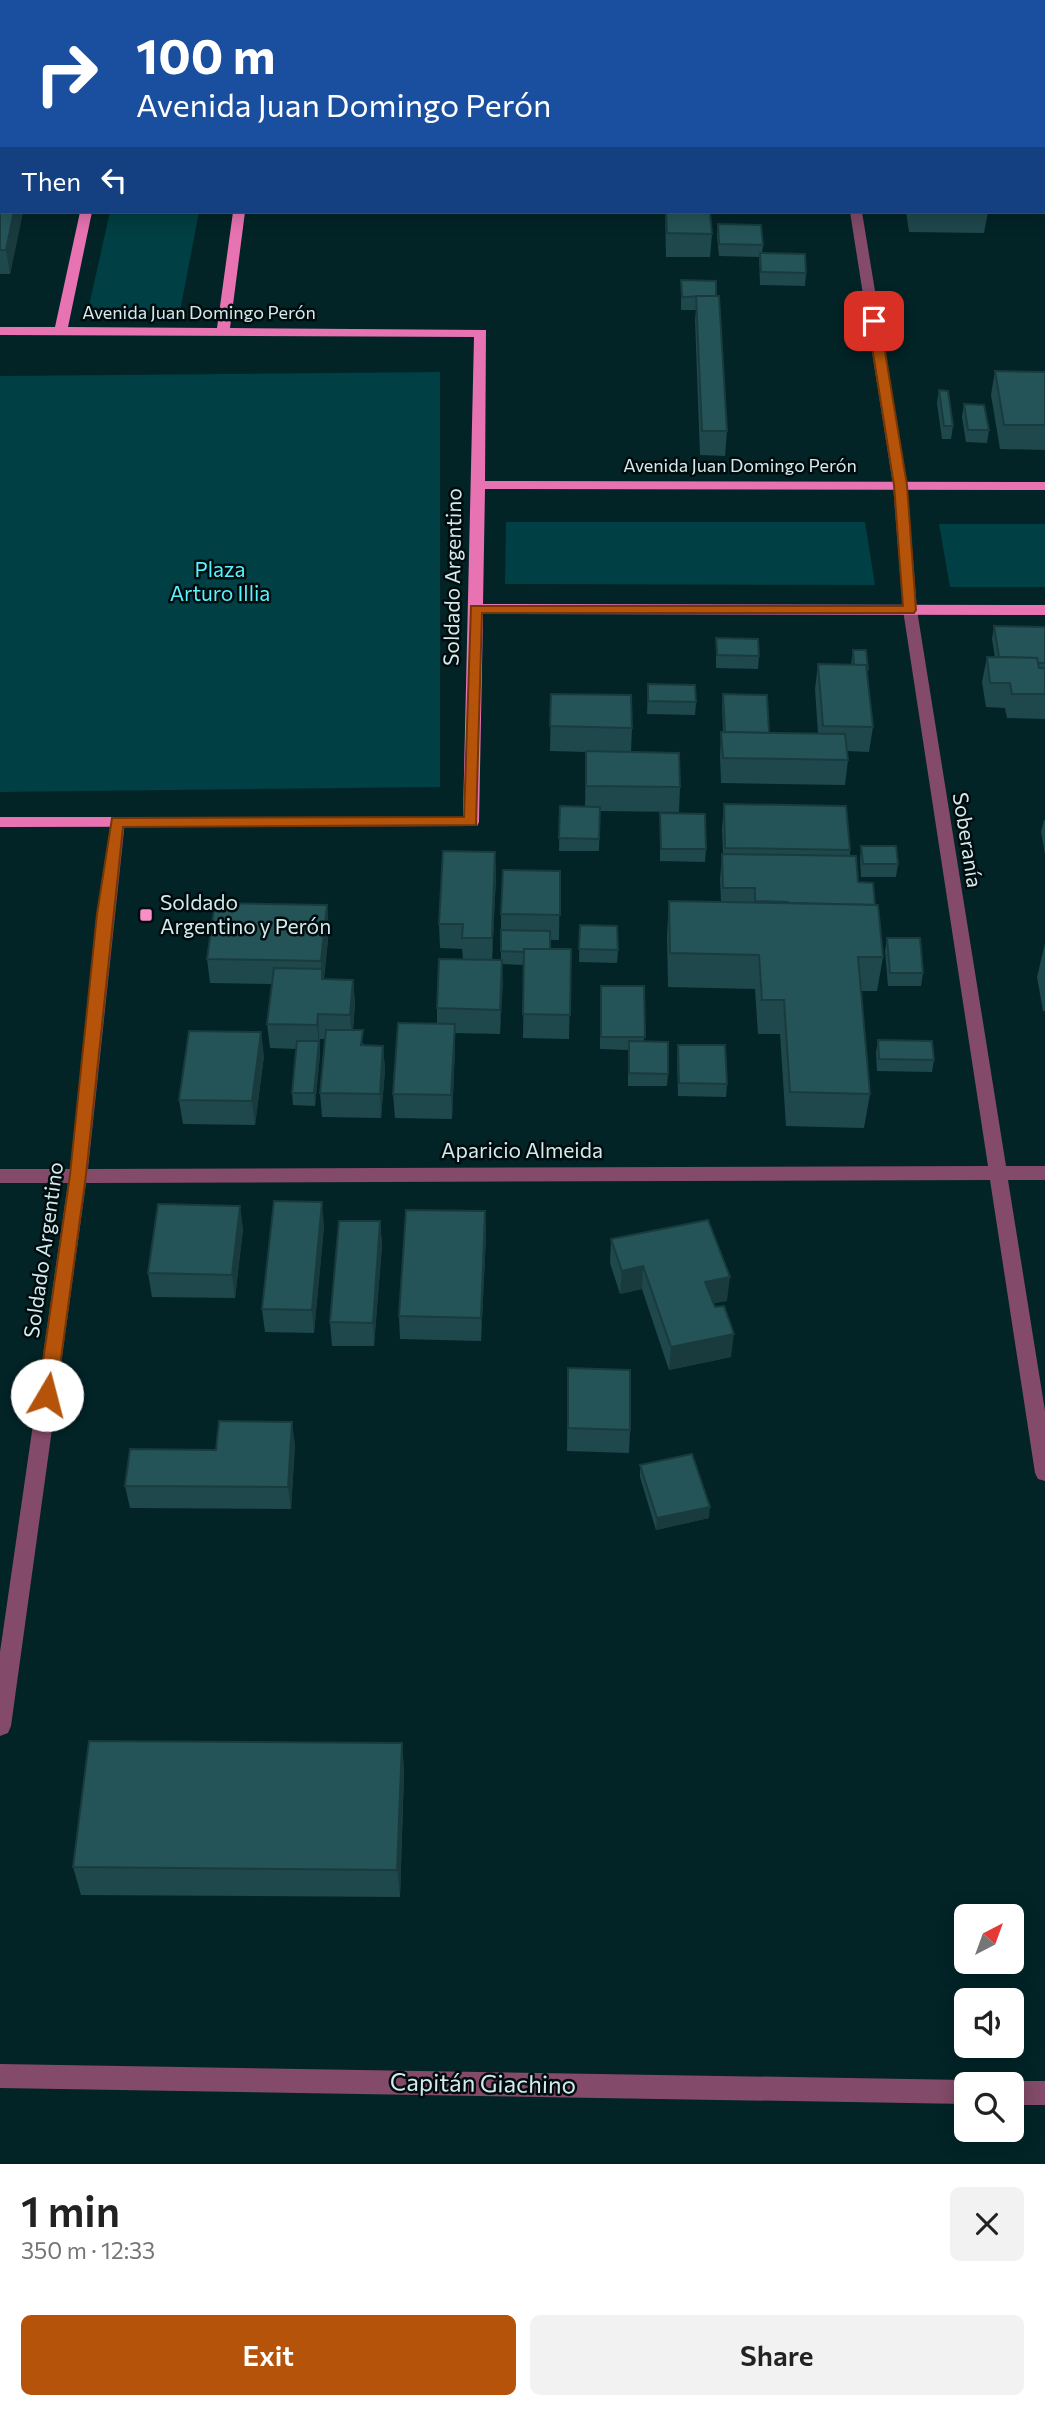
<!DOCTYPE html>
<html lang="en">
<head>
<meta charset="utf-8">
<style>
  body { margin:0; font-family:Commissioner,sans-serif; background:#f2f2f2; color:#222; height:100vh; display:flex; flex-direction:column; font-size:26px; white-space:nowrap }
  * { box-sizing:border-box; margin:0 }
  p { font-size:23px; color:#767676 }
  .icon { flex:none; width:38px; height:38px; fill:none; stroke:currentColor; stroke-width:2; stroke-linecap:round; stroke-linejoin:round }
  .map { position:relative; height:2164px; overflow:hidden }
  .side { display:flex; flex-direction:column; background:#fff; flex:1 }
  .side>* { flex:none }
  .guide { position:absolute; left:0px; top:0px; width:1046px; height:214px; box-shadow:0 4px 18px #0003; background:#1a4fa0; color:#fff; overflow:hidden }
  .needle { width:46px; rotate:41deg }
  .buttons { position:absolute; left:954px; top:1904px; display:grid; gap:14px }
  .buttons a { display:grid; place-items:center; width:70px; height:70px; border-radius:10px; background:#fff; box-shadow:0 4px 18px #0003; font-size:35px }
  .pin { position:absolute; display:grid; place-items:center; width:60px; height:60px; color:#fff; margin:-30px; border-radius:14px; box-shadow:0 4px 10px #0006 }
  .me { position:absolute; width:77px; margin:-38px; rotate:8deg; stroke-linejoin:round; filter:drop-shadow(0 0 5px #0008) }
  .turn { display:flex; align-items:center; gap:24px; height:147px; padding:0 21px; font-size:32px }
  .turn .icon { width:91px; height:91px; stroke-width:2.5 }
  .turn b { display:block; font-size:49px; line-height:60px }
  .then { display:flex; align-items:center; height:66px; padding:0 21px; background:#0003; gap:14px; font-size:26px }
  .round { display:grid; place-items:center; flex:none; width:74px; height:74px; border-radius:10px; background:#f2f2f2 }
  .headline { display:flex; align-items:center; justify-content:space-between; height:119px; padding:0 21px }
  h1 { font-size:42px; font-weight:600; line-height:52px }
  .action { display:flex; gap:14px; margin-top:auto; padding:14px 21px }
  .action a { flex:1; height:80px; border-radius:10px; background:#b45309; color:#fff; font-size:28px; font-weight:600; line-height:80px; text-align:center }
  .action a+a { background:#f2f2f2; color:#222 }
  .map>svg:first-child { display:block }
  .green { fill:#003f43 }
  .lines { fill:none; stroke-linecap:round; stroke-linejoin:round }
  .minor { fill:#834b69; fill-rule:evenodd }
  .major { fill:#e873b3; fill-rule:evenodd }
  .wall { fill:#1f484c }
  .shaded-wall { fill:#193b3e }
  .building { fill:#245458; stroke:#193b3e; stroke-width:2 }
  .route { fill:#b45309; stroke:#753606; stroke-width:2 }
  .poi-dot { fill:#fa8fc8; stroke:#000c0d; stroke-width:2.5 }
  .labels { text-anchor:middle; stroke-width:5; stroke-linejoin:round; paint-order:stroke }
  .far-street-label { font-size:18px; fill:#d4eaec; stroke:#000c0d }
  .park-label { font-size:21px; fill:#59f2ff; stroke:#000c0d }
  .street-label { font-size:21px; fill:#d4eaec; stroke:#000c0d }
  .poi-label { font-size:21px; fill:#d4eaec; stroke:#000c0d; text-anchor:start }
  .near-street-label { font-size:24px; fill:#d4eaec; stroke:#000c0d }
</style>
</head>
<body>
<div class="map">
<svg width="1045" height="2164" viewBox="0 0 1045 2164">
  <rect width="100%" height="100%" fill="#022427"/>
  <g class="green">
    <path d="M110,212H199L180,311L88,310Z"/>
    <path d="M440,372V787L0,792V376Z"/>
    <path d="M506,522H865L875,585L505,584Z"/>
    <path d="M939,524H1045V587H950Z"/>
  </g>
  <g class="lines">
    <g class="minor">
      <rect x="817" y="0" width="12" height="2"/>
      <rect x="0" y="121" width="2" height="8"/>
      <path d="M850,212H862L907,485L917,610L1006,1166H1045V1180H1008L1045,1411V1481L1038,1479L1035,1473L990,1180L86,1183L11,1726L8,1733L0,1736V1652L68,1183H0V1169H70L111,818H123L125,822L88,1169L988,1166L903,610L893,485Z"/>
      <path d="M0,2064L966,2080L975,2084H966V2104L0,2088Z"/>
      <path d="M1012,2081H1045V2105H1012V2084H1005Z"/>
    </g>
    <g class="major">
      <rect x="125" y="0" width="12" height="2"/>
      <path d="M263,0H275L263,2Z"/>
      <path d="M80,212H92L68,327L217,328L233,212H245L230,328L486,330L485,481L1045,482V490L485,489L483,604L1045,605V615L483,614L479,822L477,826L0,827V817H463L474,337L0,335V327H55Z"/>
    </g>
  </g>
  <g class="wall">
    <rect x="0" y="0" width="2" height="95"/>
    <rect x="305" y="0" width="56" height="2"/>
    <path d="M0,178L2,212H23L10,274H0Z"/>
    <path d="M665,212H710L712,234L710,257H666Z"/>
    <path d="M906,212H988L984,233L909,232Z"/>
    <path d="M718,224L763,245L762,253L806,273L805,286L760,285L759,257L719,256L717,236Z"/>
    <path d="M681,280L716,296L727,431L725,456L700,455L695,320L696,310H681Z"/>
    <path d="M995,371L1045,372V450L1000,449L991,395Z"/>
    <path d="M939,390L953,426L951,439H942L937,403Z"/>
    <path d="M964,404L989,430L987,443L966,442L962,417Z"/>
    <path d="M994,626L1045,627V719L1007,718L1005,708L986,707L982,682L987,657H995L992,639Z"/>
    <path d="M716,638L759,656L758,669L716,668Z"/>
    <path d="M853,650L868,669L867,676L873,727L869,752L847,751L848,760L845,785L721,783L720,756L721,732H723L722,707L723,694L769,733H818L815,689L818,664L851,665Z"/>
    <path d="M648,684L696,702L695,715L647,714Z"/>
    <path d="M551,694L632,728L631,752L680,787L679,812L600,811L599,851H559L560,806L585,807L586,752L550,751Z"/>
    <path d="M724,804L850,850V856L883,957L877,991H861L870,1094L864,1128L786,1126L780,1034H758L755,989L668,987L667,935L669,901L721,902L720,879L722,854H723L722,829Z"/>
    <path d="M660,813L706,849L705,862L660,861Z"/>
    <path d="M1044,820H1045V854L1041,832Z"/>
    <path d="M861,846L898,864L896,877H861L860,859Z"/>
    <path d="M495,852L496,876L492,959L501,960V914L560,871L559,940H550V949H571L569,1039L523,1038L524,965L502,964L500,1034L455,1033V1048L452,1119L395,1118L393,1094L437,1024V1008L463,959L462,949L440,948L439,924Z"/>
    <path d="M327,905L329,930L324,979L353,980L355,1004L353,1030L364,1045L383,1046L385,1070L381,1118L322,1117L320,1093L325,1039H320V1054L315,1106L293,1105L292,1093L297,1049L270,1048L267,1024L272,984L210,983L207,959Z"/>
    <path d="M580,925L618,950L617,963L579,962Z"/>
    <path d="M887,938L923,973L921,986H888L885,951Z"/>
    <path d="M1045,943V1011H1043L1037,977Z"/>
    <path d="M644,986V1041L668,1074L667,1086H628V1050L600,1049V998Z"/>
    <path d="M878,1040L934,1060L932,1072L877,1071L876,1052Z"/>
    <path d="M678,1045L727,1084L726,1097L678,1096L677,1058Z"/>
    <path d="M264,1056L255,1125L183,1124L179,1100Z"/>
    <path d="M485,1211L486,1235L481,1341L400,1339L399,1316Z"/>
    <path d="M380,1221L382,1245L374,1346H332L330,1322Z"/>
    <path d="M324,1226L314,1333L265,1332L262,1309Z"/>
    <path d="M243,1229L235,1298L152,1297L148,1273Z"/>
    <path d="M611,1239L727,1301L714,1303L731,1357L669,1370L642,1289L620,1294L610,1263Z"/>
    <path d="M568,1368L630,1430L629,1453L567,1451Z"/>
    <path d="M295,1445L291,1509L130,1508L125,1486L216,1450Z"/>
    <path d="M640,1465L709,1518L656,1530L640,1477Z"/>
    <path d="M402,1743L404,1772L400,1897L81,1895L73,1867Z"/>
  </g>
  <g class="shaded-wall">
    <path d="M0,0H2V18L0,24Z"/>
    <path d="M14,212H23L10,274L6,250Z"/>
    <path d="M495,852L496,876L492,963V938Z"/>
    <path d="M327,905L329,930L323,983L322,979L321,961Z"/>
    <path d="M502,960L503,984L500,1034V1010Z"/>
    <path d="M353,980L355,1004L352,1039L350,1015Z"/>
    <path d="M318,1014L320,1054L315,1106L314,1093L319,1046L317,1025Z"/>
    <path d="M455,1024V1048L452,1119L451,1095Z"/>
    <path d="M261,1032L264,1056L255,1125L252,1101Z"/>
    <path d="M383,1046L385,1070L381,1118L380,1094Z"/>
    <path d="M322,1202L324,1226L314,1333L312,1310Z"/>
    <path d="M240,1206L243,1229L235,1298L232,1275Z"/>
    <path d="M485,1211L486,1235L481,1341V1318Z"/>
    <path d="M380,1221L382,1245L374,1346L373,1323Z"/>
    <path d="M643,1266L642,1289L620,1294L622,1271Z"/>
    <path d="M730,1277L727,1301L703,1305L705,1282Z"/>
    <path d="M734,1334L731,1357L669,1370L671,1347Z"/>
    <path d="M292,1422L295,1445L291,1509L288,1487Z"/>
    <path d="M710,1507L709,1518L656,1530L657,1518Z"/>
    <path d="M402,1743L404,1772L400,1897L397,1870Z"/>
  </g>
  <g class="building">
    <path d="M20,0H79L78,2H19Z"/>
    <rect x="315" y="0" width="33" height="2"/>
    <rect x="670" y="0" width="105" height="2"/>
    <rect x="901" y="0" width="41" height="2"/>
    <rect x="0" y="19" width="2" height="21"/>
    <rect x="0" y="48" width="2" height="24"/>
    <path d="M2,177V212H14L6,250H0V178Z"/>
    <path d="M666,212H710L712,234L667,233Z"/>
    <path d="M718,224L761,225L763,245L719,244Z"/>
    <path d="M760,253L805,254L806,273L761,272Z"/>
    <path d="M681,280L716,281V296L682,297Z"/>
    <path d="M696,296H719L727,431H702Z"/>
    <path d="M995,371L1045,372V425H1004Z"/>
    <path d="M939,390L948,391L953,426H944Z"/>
    <path d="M964,404L984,405L989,430H968Z"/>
    <path d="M994,626L1045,627V663H1038L1037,658L999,657Z"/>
    <path d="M716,638L758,639L759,656L717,655Z"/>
    <path d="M853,650H866L868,669H866V665H854Z"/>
    <path d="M987,657L1037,658L1039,668H1045V694H1012L1010,683H990Z"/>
    <path d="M818,664L866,665L873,727L823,726Z"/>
    <path d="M648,684L695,685L696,702L648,701Z"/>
    <path d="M551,694L631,695L632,728L550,726Z"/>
    <path d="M723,694L767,695L769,733L725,732Z"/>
    <path d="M721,732L845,734L848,760L723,758Z"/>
    <path d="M586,751L679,753L680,787L586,786Z"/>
    <path d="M724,804L846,806L850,850L725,848Z"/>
    <path d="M560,806L600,807L599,839L559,838Z"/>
    <path d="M660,813L705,814L706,849H661Z"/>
    <path d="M861,846H896L898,864H863Z"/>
    <path d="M443,851L495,852L492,938H462L463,924H439Z"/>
    <path d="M722,854L856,856L858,882L873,883L875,905L789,903L788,902L755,901V888H723Z"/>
    <path d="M503,870L560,871V915L501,914Z"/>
    <path d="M669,901L878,905L883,957H858L870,1094L790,1092L784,1000H762L759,955L670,953Z"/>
    <path d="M215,903L327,905L321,961L207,959Z"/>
    <path d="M580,925L617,926L618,950L579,949Z"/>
    <path d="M501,930L550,931V949H524V952L501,951Z"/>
    <path d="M887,938H920L923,973H890Z"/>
    <path d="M524,949H571L570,1015L523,1014Z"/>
    <path d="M439,959L502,960L500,1010L437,1008Z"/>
    <path d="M274,968L322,969V979L353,980L350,1015L318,1014L317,1025L267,1024Z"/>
    <path d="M601,986H644L645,1037H601Z"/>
    <path d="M398,1023L455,1024L451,1095L393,1094Z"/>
    <path d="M326,1030H363L361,1045L383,1046L380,1094L320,1093Z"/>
    <path d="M189,1031L261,1032L252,1101L179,1100Z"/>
    <path d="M878,1040L932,1041L934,1060L879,1059Z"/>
    <path d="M297,1041H319L314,1093H292Z"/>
    <path d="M629,1041L668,1042V1074L629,1073Z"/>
    <path d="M678,1045H725L727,1084L679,1083Z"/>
    <path d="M274,1201L322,1202L312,1310L262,1309Z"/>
    <path d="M158,1204L240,1206L232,1275L148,1273Z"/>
    <path d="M406,1210L485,1211L481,1318L399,1316Z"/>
    <path d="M708,1220L730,1277L705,1282L715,1307L724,1306L734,1334L671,1347L643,1266L622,1271L611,1239Z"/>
    <path d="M339,1221H380L373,1323L330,1322Z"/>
    <path d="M568,1368L630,1370V1430L568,1428Z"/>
    <path d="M219,1421L292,1422L288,1487L125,1486L130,1449L216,1450Z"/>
    <path d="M692,1454L710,1507L657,1518L640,1465Z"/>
    <path d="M89,1741L402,1743L397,1870L73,1867Z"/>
  </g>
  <path class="route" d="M874,318L880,321L907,485L916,610L914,613H482L476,825L123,827L86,1175L56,1395L53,1400L47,1403L40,1400L38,1395L70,1175L97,914L112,818L464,817L471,606H903L894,485L868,321Z"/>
  <rect class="poi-dot" x="139" y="908" width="14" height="14" rx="3.5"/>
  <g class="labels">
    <g class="far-street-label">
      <text x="199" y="319">Avenida Juan Domingo Perón</text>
      <text x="740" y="472">Avenida Juan Domingo Perón</text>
    </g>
    <g class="park-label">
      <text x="220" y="577">Plaza<tspan x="220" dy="24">Arturo Illia</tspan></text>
    </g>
    <g class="street-label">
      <text transform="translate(453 577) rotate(-89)" y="7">Soldado Argentino</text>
      <text transform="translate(967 840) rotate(81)" y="7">Soberanía</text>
      <text x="522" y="1158">Aparicio Almeida</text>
      <text transform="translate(44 1250) rotate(-82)" y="7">Soldado Argentino</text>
    </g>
    <g class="poi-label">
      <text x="160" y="910">Soldado<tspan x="160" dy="24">Argentino y Perón</tspan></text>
    </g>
    <g class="near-street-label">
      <text transform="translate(483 2084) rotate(1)" y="8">Capitán Giachino</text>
    </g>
  </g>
</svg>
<div class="buttons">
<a><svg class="needle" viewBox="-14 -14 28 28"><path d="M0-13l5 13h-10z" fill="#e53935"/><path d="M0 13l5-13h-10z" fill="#767676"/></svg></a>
<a><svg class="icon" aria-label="sound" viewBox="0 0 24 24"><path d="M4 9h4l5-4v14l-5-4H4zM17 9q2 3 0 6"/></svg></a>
<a><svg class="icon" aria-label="search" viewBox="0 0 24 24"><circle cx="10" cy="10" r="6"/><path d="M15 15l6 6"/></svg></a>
</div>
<div class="pin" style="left:874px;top:321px;background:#d93025"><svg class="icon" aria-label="arrive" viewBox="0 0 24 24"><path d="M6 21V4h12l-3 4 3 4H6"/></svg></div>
<svg class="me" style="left:47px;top:1395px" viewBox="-20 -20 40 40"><circle r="19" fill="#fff"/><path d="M0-13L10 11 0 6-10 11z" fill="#b45309"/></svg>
<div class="guide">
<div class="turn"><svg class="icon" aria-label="right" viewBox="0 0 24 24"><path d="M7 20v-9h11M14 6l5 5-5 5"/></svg><div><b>100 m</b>Avenida Juan Domingo Perón</div></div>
<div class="then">Then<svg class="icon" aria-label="left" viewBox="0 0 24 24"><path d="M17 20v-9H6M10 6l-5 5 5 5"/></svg></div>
</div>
</div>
<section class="side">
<div class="headline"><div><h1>1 min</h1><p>350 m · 12:33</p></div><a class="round"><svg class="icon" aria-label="close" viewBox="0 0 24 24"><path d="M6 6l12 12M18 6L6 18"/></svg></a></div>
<div class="action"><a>Exit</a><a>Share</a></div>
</section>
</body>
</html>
